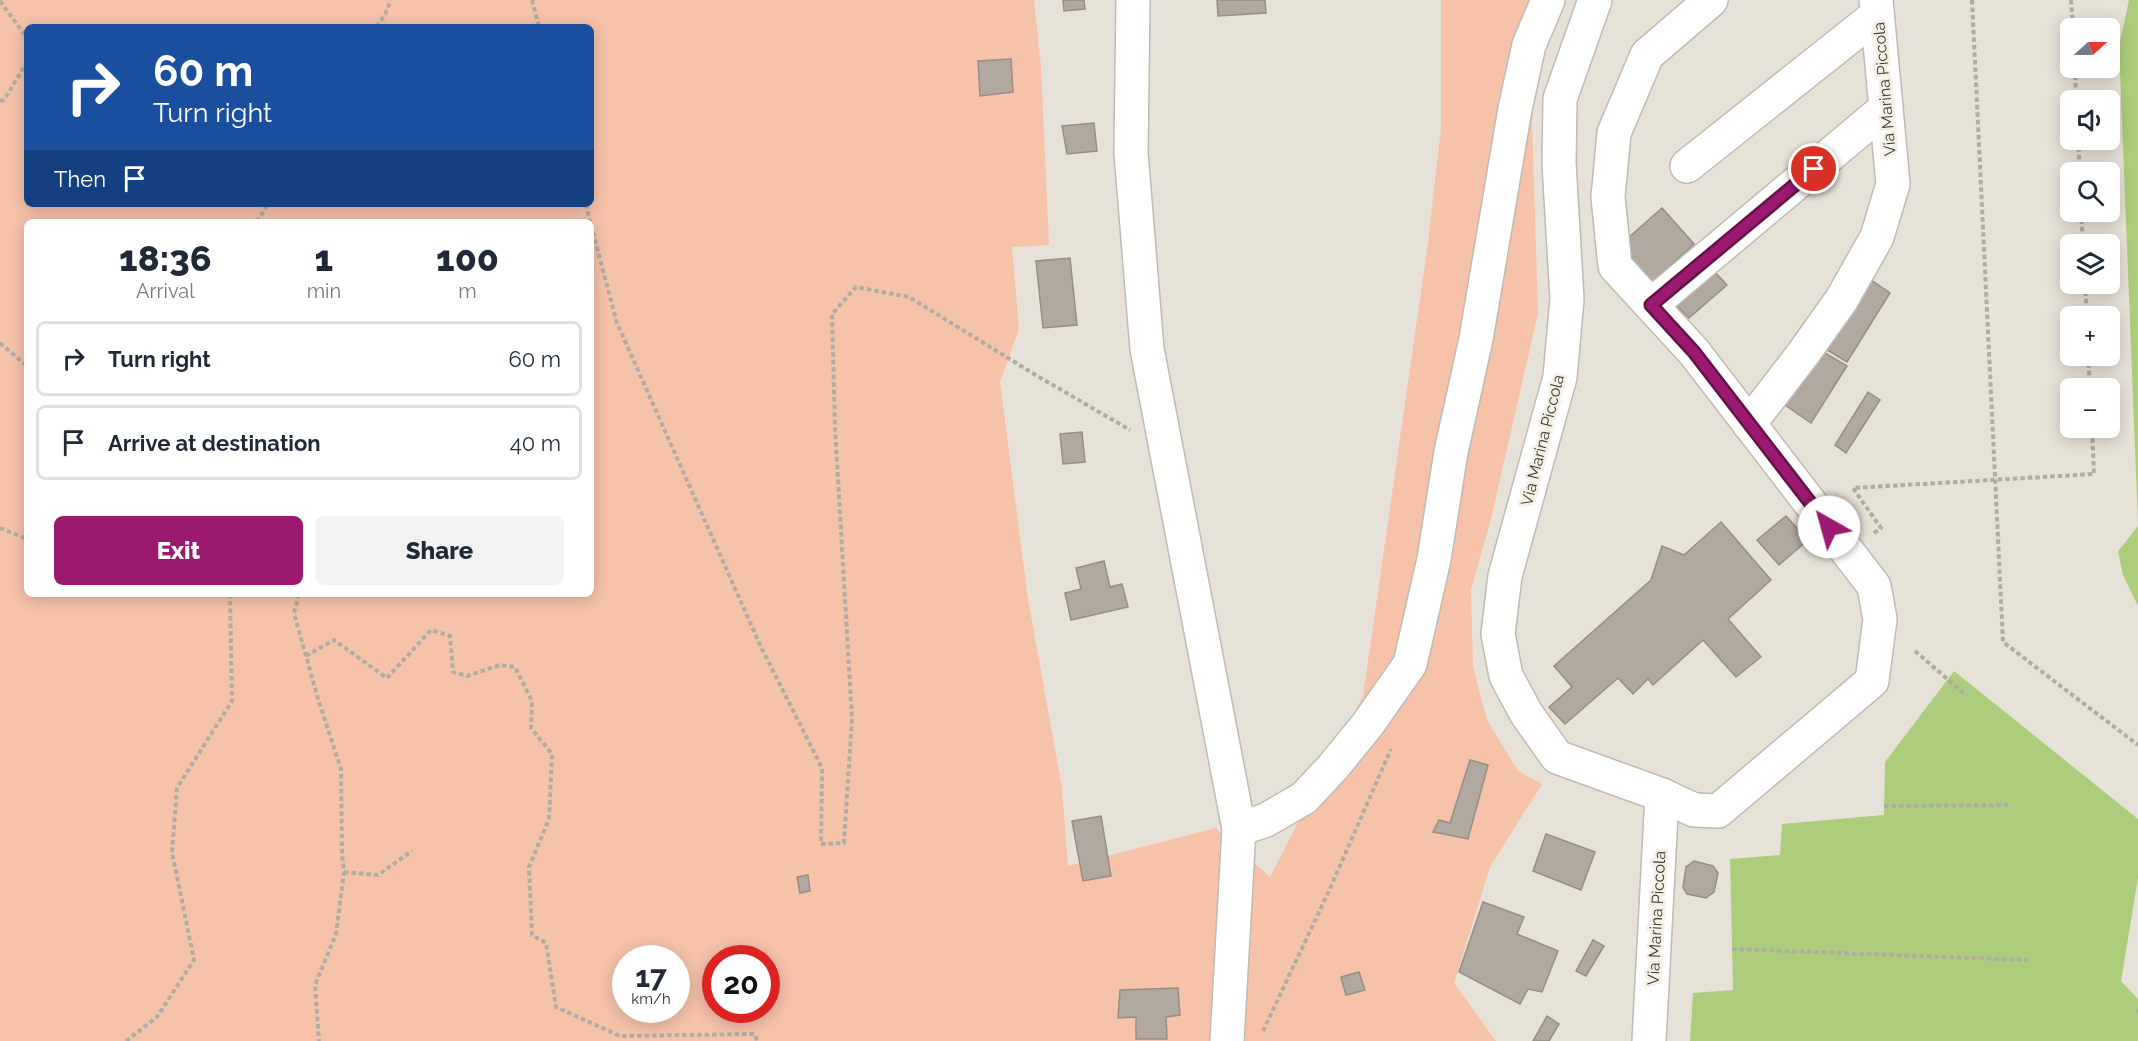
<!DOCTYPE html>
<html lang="en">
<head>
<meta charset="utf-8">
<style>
  body { margin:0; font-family:Raleway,sans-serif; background:#f2f2f3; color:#1f2937; height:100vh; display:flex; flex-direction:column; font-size:22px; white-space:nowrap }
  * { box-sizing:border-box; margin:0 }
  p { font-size:20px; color:#747a83 }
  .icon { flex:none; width:33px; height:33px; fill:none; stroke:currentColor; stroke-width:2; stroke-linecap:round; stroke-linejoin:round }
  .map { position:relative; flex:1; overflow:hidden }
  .details { position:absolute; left:24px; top:219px; width:570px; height:378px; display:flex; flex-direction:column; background:#fff; border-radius:9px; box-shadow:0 3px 15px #0003 }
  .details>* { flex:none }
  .guide { position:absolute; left:24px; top:24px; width:570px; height:183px; border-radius:9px; box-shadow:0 3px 15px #0003; background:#1a4fa0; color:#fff; overflow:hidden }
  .needle { width:39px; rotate:69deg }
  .fabs { position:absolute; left:2060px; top:18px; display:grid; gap:12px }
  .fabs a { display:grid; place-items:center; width:60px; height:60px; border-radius:9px; background:#fff; box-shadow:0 3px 15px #0003; font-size:30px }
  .speed { position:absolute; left:612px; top:945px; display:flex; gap:12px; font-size:30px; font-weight:700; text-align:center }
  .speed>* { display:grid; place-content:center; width:78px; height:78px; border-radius:50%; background:#fff; box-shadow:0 3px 15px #0003; line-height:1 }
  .speed small { font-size:15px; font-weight:400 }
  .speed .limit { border:9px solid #d22; background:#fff; color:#111 }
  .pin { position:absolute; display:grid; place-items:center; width:51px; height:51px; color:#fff; margin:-26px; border:3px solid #fff; border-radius:50%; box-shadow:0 2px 6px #0007 }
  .me { position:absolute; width:66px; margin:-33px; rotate:322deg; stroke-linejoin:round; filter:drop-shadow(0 0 4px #0008) }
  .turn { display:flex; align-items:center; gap:21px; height:126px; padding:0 30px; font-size:27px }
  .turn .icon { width:78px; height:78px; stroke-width:2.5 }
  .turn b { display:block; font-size:42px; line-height:51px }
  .then { display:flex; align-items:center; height:57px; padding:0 30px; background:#0003; gap:12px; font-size:22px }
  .eta { display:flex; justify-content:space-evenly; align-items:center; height:102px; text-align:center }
  .eta b { font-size:36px; font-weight:800; line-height:42px }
  .action { display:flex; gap:12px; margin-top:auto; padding:12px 30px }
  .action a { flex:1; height:69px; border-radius:9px; background:#9b1a6f; color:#fff; font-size:24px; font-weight:800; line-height:69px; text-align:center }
  .action a+a { background:#f2f2f3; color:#1f2937 }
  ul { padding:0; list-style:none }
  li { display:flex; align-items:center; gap:18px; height:75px; margin:0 12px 9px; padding:0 18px; border:3px solid #e0e1e3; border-radius:9px }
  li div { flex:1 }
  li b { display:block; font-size:22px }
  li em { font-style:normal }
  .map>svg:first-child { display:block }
  .green { fill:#f6c2aa; fill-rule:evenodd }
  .water { fill:#accd7b }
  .pier { fill:#e7e2d7 }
  .building { fill:#b1a89f; stroke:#978e86; stroke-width:1.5 }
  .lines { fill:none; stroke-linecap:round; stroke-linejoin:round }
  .minor-casing { stroke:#c0bbb0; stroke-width:36 }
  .path { stroke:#b0aca3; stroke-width:4; stroke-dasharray:4.5 3; stroke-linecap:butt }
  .minor { stroke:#fff; stroke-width:33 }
  .route-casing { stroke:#651148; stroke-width:15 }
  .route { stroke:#9b1a6f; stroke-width:10 }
  .labels { text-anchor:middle; stroke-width:6; stroke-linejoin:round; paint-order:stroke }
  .street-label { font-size:16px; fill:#3b3934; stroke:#f5f0e4 }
</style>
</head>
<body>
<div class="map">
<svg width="2138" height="1041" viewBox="0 0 2138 1041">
  <rect width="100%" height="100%" fill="#e7e2d7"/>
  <path class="green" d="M0,0H1034L1041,66L1049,245L1012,247L1019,329L1000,382L1028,599L1062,788L1068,866L1216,828L1270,877L1363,696L1428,243L1441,128V0H1559L1542,40L1532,121L1538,313L1491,519L1471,590L1473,667L1487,720L1518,771L1542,784L1490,867L1454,983L1496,1041H0ZM27,27H591V204H27ZM27,222H591V594H27ZM626,958H676V1010H626ZM716,958H766V1010H716Z"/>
  <g class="water">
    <path d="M2129,0H2138V523L2119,47Z"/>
    <path d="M2138,526V645L2098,577Z"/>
    <path d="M1954,671L2138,819V878L2121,981L2138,999V1041H1690L1693,993L1733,990L1730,859L1780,855L1782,824L1884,815L1885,762Z"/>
  </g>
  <path class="pier" d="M2118,551L2123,575L2138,606V648L2095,578L2103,565Z"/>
  <g class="building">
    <path d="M1063,0H1084L1085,9L1064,11Z"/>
    <path d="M1217,0H1265L1266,13L1218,16Z"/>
    <path d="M1011,59L1013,92L980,96L978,61Z"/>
    <path d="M1094,123L1097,151L1067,154L1062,126Z"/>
    <path d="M1662,208L1694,244L1653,282L1619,246Z"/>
    <path d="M1070,258L1077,325L1043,328L1036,261Z"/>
    <path d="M1711,268L1727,285L1689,318L1673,302Z"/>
    <path d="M1867,277L1890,293L1847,362L1824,348Z"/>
    <path d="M1820,350L1847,366L1811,423L1785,405Z"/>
    <path d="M1868,392L1880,400L1846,453L1835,445Z"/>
    <path d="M1082,432L1085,462L1063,464L1060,434Z"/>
    <path d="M1786,516L1808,540L1779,565L1757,540Z"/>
    <path d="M1721,522L1771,580L1728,619L1761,657L1736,677L1703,640L1653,685L1648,679L1633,694L1618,678L1565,724L1549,707L1572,687L1554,666L1651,580L1662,546L1684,555Z"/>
    <path d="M1104,561L1110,587L1122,584L1128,607L1071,620L1065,593L1081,589L1076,568Z"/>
    <path d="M1470,760L1488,765L1468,839L1433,832L1439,820L1450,823Z"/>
    <path d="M1101,816L1111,876L1083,881L1072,821Z"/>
    <path d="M1546,834L1595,852L1581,890L1533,871Z"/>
    <path d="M1694,861L1713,866L1718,873L1714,892L1706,898L1687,894L1683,887L1686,867Z"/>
    <path d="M808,875L810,891L800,893L797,877Z"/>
    <path d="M1483,902L1524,917L1517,934L1558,951L1542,992L1528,989L1520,1004L1459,972Z"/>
    <path d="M1593,940L1604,946L1586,976L1576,971Z"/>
    <path d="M1359,972L1365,990L1346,995L1341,977Z"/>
    <path d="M1178,988L1180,1015L1166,1017L1167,1039H1136V1017L1118,1018L1120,990Z"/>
    <path d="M1547,1016L1559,1024L1549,1041H1533Z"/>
  </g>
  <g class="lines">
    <g class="minor-casing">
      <g id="minor">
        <path d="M1133,0L1131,153L1147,349L1239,829L1227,1041"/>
        <path d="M1595,0L1560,99L1559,163L1567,299L1560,377L1505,576L1498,634L1506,676L1526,713L1557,757L1662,795L1649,1041"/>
        <path d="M1687,166L1877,15"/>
        <path d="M1651,305L1886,108"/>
        <path d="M1749,424L1803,354L1842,299L1877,237L1893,184L1876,0"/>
        <path d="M1662,795L1694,810L1718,811L1872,681L1880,619L1874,586L1694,352L1615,266L1608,197L1614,133L1647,55L1711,0"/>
        <path d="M1239,829L1266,820L1304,798L1333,767L1368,724L1410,664L1434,559L1451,452L1476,339L1515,109L1529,45L1548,0"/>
      </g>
    </g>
    <g class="path">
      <path d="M532,0L539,27"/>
      <path d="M1972,0L2003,642L2138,745"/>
      <path d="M2071,0L2073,28"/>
      <path d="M0,1L27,38"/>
      <path d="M377,27L388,9L390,0"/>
      <path d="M2075,68L2076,100"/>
      <path d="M0,101L4,100L27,62"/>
      <path d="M2078,140L2080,172"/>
      <path d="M586,204L590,222"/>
      <path d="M2081,212L2083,244"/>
      <path d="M257,222L268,204"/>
      <path d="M591,225L617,323L761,647L822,768L821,844L844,843L852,719L835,428L832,314L856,287L909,297L1034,374L1130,430"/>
      <path d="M2085,284L2087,316"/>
      <path d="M0,343L27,366"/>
      <path d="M2088,356L2090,388"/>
      <path d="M0,528L27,539"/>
      <path d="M1874,533L1881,528L1853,488L2094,474L2092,428"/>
      <path d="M299,594L294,613L318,699L341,769L342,853L344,872L336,934L315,985L319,1041"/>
      <path d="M1915,651L1967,696"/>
      <path d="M306,656L334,640L387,678L431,630L450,636L453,672L467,676L500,665L515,667L532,701L531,728L552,754L549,819L529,867L532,935L546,943L556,1007L620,1036L755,1034L757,1041"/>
      <path d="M1884,806L2010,805"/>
      <path d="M344,872L378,875L412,851"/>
      <path d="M1732,949L2027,960"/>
      <path d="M2136,1012L2138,1010"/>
      <path d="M1263,1031L1328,893L1391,749"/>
      <path d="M126,1041L157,1017L194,960L172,852L177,788L232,701L230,594"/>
    </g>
    <use href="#minor" class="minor"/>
  </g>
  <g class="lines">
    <g class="route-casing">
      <path id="route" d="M1814,169L1651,305L1694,352L1829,527"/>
    </g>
    <use href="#route" class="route"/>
  </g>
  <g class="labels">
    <g class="street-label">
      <text transform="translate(1884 89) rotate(-95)" y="6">Via Marina Piccola</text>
      <text transform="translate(1542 440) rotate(-76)" y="6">Via Marina Piccola</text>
      <text transform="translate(1656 918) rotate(-87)" y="6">Via Marina Piccola</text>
    </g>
  </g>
</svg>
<div class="fabs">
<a><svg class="needle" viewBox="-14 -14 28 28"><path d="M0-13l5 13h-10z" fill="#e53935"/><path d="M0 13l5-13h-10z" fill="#747a83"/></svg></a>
<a><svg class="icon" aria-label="sound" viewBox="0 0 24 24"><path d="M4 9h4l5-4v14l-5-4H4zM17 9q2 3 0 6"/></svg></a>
<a><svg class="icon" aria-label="search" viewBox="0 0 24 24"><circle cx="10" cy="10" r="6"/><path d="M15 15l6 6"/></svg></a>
<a><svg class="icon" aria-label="layers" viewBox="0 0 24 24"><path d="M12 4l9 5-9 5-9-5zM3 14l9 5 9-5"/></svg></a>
<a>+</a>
<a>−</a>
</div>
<div class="speed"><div>17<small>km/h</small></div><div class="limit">20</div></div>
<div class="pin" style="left:1814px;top:169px;background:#d93025"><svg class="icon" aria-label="arrive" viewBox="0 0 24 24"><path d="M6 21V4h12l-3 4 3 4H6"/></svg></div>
<svg class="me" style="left:1829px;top:527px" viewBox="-20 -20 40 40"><circle r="19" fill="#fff"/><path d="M0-13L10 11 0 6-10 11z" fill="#9b1a6f"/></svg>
<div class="guide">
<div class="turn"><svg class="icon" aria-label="right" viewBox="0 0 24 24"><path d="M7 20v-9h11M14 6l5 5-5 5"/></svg><div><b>60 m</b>Turn right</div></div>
<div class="then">Then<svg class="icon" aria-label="arrive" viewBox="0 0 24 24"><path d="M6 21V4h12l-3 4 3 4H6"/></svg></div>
</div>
<section class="details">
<div class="eta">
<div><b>18:36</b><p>Arrival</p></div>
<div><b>1</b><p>min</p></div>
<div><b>100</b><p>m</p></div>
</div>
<ul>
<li><svg class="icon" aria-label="right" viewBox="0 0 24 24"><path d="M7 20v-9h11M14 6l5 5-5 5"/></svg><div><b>Turn right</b></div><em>60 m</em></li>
<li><svg class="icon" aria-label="arrive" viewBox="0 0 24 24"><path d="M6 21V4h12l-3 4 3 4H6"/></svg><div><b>Arrive at destination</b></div><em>40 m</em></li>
</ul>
<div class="action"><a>Exit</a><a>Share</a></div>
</section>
</div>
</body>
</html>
